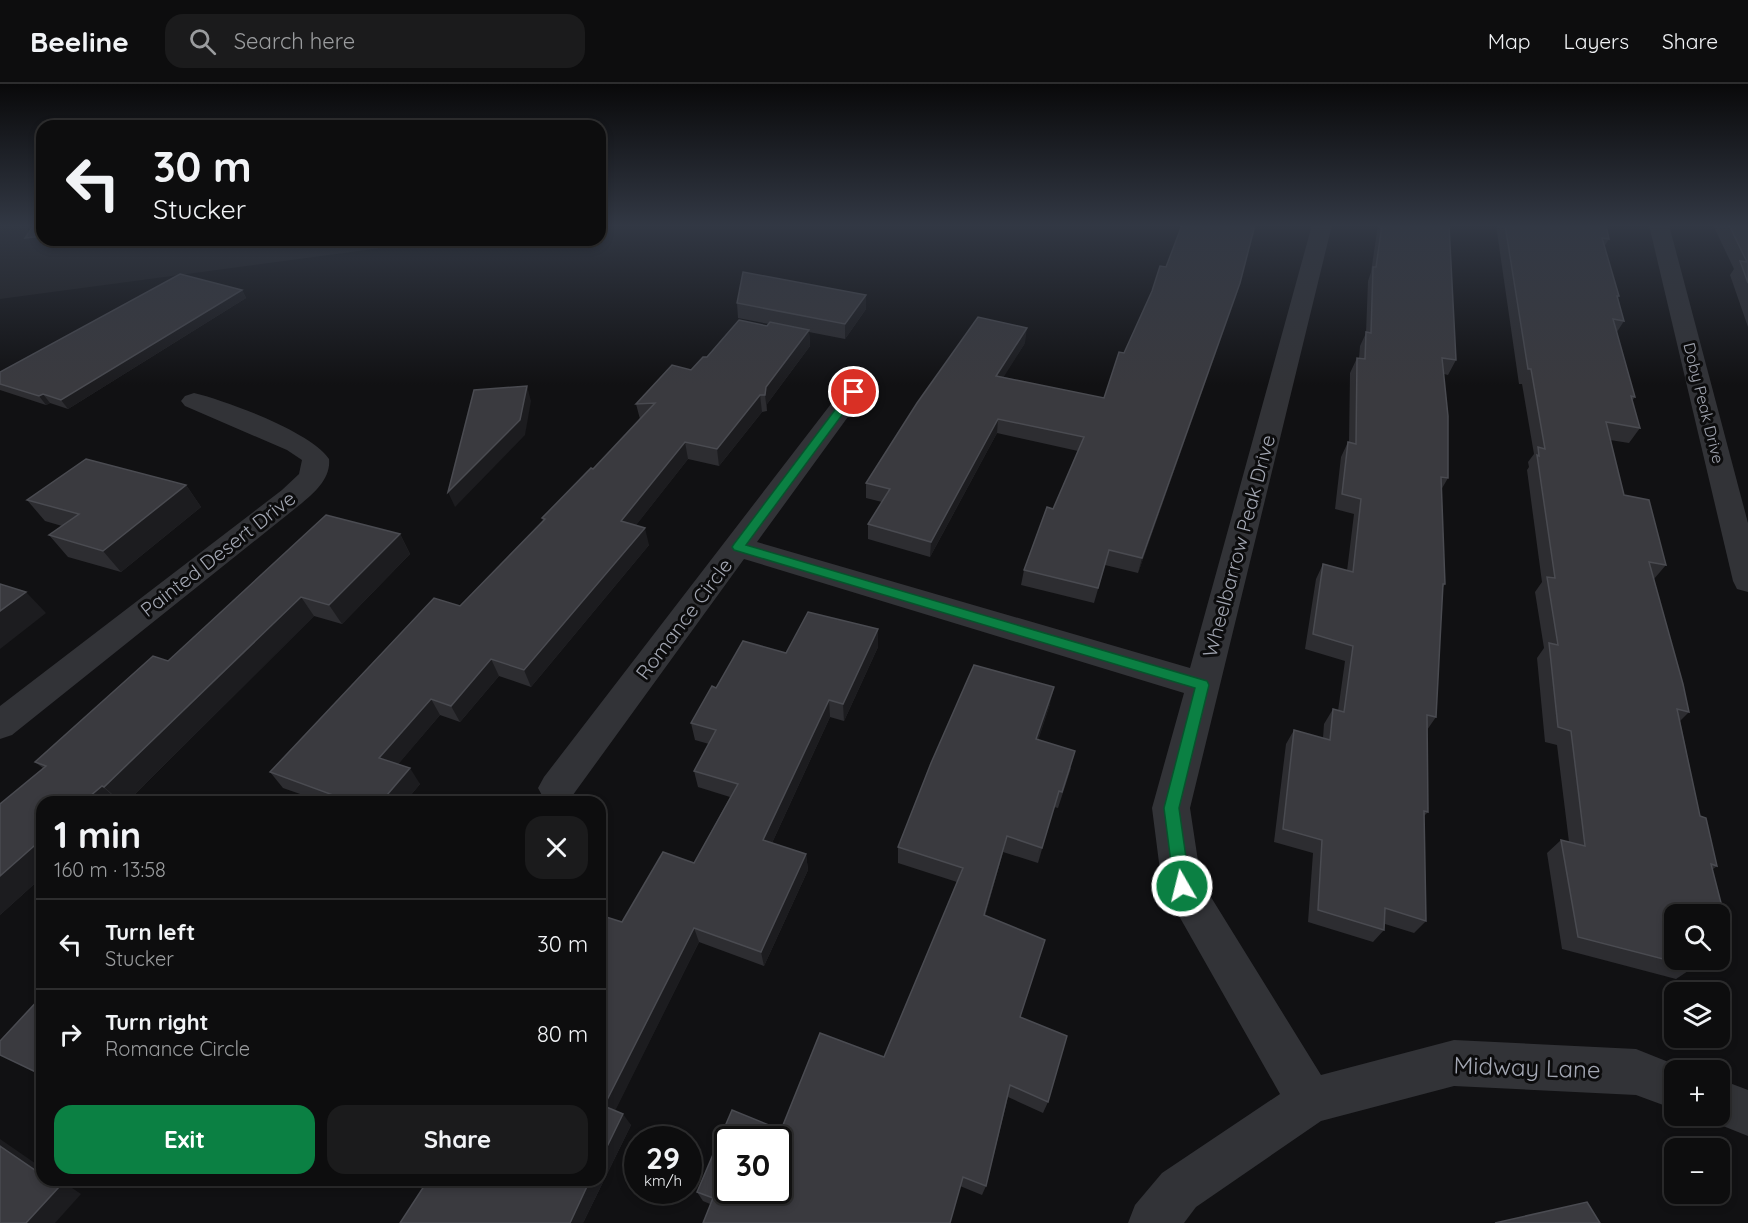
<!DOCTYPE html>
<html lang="en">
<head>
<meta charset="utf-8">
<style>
  body { margin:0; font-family:Quicksand,sans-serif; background:#1b1b1c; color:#f1f3f6; height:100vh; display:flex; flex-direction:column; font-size:22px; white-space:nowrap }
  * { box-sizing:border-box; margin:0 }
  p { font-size:20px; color:#9a9c9e }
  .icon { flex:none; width:33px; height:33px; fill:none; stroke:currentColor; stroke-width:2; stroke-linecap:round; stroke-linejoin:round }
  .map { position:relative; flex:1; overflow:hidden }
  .side { position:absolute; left:36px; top:712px; width:570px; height:390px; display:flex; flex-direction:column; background:#0d0d0e; border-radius:18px; box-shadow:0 3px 9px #0003,0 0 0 2px #2d2d2e }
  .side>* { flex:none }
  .hud { position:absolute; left:36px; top:36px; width:570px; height:126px; border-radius:18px; box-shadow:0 3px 9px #0003,0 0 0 2px #2d2d2e; background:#0d0d0e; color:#f1f3f6; overflow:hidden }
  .fabs { position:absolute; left:1664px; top:820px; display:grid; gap:12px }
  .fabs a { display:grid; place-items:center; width:66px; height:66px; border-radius:12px; background:#0d0d0e; box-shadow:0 3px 9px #0003,0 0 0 2px #2d2d2e; font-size:30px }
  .speed { position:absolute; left:624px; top:1042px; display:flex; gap:12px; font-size:30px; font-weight:700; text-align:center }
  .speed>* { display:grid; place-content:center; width:78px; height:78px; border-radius:50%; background:#0d0d0e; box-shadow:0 3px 9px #0003,0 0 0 2px #2d2d2e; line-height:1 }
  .speed small { font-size:15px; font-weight:400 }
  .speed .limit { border:3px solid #111; border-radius:9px; background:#fff; color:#111 }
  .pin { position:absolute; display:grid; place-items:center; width:51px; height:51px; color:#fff; margin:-26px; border:3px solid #fff; border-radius:50%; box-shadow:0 2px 6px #0007 }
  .me { position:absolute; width:66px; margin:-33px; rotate:352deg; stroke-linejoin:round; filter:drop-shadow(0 0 4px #0008) }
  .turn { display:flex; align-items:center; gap:21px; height:126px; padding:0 18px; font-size:27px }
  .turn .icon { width:78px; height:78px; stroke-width:2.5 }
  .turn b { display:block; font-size:42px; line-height:51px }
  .round { display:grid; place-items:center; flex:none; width:63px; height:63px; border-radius:18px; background:#1b1b1c }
  .headline { display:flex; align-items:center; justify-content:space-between; height:102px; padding:0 18px }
  h1 { font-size:36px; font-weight:700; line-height:45px }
  .primary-button { display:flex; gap:12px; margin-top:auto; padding:12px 18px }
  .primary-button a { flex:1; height:69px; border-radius:18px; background:#0b8043; color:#fff; font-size:24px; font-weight:700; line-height:69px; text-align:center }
  .primary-button a+a { background:#1b1b1c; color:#f1f3f6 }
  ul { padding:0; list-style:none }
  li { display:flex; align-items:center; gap:18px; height:90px; padding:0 18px; border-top:2px solid #2d2d2e }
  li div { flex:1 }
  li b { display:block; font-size:22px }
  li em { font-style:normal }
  header { display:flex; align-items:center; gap:36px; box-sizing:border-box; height:84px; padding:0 30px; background:#0d0d0e; border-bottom:2px solid #2d2d2e }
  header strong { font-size:28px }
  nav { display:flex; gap:33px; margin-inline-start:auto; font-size:21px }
  .search { width:420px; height:54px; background:#1b1b1c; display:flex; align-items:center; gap:15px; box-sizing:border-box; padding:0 21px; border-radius:18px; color:#9a9c9e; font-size:22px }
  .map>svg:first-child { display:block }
  .built { fill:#1d1d1f }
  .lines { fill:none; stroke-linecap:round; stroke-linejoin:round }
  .minor { fill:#323337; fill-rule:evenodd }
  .wall { fill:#2d2d31 }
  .shaded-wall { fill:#1c1c1f }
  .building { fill:#3a3a3f; stroke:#4a4b51; stroke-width:1.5; fill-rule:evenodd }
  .route { fill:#0b8043; stroke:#07532c; stroke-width:1.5 }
  .labels { text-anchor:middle; stroke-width:6; stroke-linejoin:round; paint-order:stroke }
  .far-street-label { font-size:16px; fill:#a3a7b3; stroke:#0c0c0d }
  .street-label { font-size:20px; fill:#a3a7b3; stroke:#0c0c0d }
  .near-street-label { font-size:24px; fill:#a3a7b3; stroke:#0c0c0d }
</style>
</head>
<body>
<header>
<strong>Beeline</strong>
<div class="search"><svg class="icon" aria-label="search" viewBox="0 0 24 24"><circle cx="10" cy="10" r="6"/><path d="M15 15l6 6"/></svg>Search here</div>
<nav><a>Map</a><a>Layers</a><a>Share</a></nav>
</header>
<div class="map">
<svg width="1748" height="1139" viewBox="0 0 1748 1139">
  <rect width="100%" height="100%" fill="#111113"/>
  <path class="built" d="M0,141H42V156H441L0,215Z"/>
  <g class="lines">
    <g class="minor">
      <path d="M1312,141H1332L1190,724L1201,797L1321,991L1454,956L1636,965L1691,987H1674V1025L1636,1011L1454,1002L1321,1037L1196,1123L1184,1139H1128L1135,1121L1162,1089L1280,1010L1162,802L1152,724L1184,609L744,475L570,715L560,718L544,715L538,704L544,693L844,303L853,300L862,303L866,308L757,458L1190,584Z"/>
      <path d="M1649,141H1669L1748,439V508L1737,505L1733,497Z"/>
      <path d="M194,309C227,317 311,348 329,375C331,394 315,408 302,419L12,651L0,655V622L282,406L299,390L302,376L287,366L185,322L181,317L185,312Z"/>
      <path d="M1719,995L1748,1006V1052L1703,1034L1702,1032H1719Z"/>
    </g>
  </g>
  <g class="wall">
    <path d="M1378,141H1449L1456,276L1448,291L1444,290L1448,394L1441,406L1445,500L1442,505L1436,633L1427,646L1428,728L1424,732L1426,837L1414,849L1385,840L1384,846L1373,858L1308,838L1313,769L1274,758L1286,660L1294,646L1323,654L1324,640L1333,625L1338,627L1345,577L1305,565L1316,495L1323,480L1347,487L1354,430L1335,425L1341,373L1348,358H1349L1350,289L1357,274H1359L1360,262L1366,249L1368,197L1371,188Z"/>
    <path d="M1496,141H1606L1609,155L1604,163L1619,212L1618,214L1624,237L1617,248L1635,313L1632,317L1640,344L1629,359L1610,356L1624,411L1666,481L1654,495L1689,628L1680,637L1700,732L1717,782L1712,786L1729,850L1719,857V831H1674L1694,883L1676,895L1562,865L1547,769L1561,756L1569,758L1557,661L1545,658L1537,574L1544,564L1535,508L1542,498L1527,386L1529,383L1528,378L1534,370L1522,300H1519Z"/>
    <path d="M1713,141H1748V243L1730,191L1734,185Z"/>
    <path d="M1240,199L1138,489L1105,481L1094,519L1021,501L1024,486L1053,425L1078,367L997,349L930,473L868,455V440L882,418L866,414V399L1025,259L1003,293L1104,314L1124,269Z"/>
    <path d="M242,206L246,214L68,325L50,319L46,321L0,306V288Z"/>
    <path d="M866,211V225L845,255L809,248L810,262L767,320V327L762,328L719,382L688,375L636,441L649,461L531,603L499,592L460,638L440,631L398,680L420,700L405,718H323L283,704L270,688L460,522L543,437L542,434L593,385L640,335L636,320L691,286L707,273L767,242L769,240L738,234L737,219Z"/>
    <path d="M186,401L201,423L121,488L68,473L49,451L62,442L45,437L27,416Z"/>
    <path d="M400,450L410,470L342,540L314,532L127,718H42V793L0,831L43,684L35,678L168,577Z"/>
    <path d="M878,545V563L844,637L830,633L772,759L806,770L808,786L764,882L699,858L615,1026L631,1041L583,1139L622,838L694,779L730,713L698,703L694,687L709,660L695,656L691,639L716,604L786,569Z"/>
    <path d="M1050,620L1038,656L1071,684L1058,724L1054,723L1038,779L1003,768L985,832L1020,933L1048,1018L1043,1029L1008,1013L986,1102L982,1111L960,1102L710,1120L703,1117L697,1108L781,1046L884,973L957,798L898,779V763Z"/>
  </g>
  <g class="shaded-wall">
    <path d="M42,152V156H94L90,162L35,168L25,154Z"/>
    <path d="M1240,199L1236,213L1138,489L1142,474Z"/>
    <path d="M242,206L246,214L68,325L61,316Z"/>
    <path d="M866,211V225L845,255V240Z"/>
    <path d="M1027,244L1025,259L995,307L996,292Z"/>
    <path d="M809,246L810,262L767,320V327L765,311L766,303Z"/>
    <path d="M527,302L531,317L525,351L455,423L448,408Z"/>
    <path d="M43,310L50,319L46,321L39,312Z"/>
    <path d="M760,311L762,328L719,382L717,365Z"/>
    <path d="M998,335L997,349L930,473L931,458Z"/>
    <path d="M685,358L688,375L626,454L621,437Z"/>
    <path d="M186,401L201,423L121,488L103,467Z"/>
    <path d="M645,444L649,461L531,603L524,586Z"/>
    <path d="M400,450L410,470L342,540L329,521Z"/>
    <path d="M26,508L46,529L0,565V527Z"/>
    <path d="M301,513L314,532L127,718H121L104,703Z"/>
    <path d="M878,545V563L844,637L843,620Z"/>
    <path d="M491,575L499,592L460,638L451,622Z"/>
    <path d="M1054,603L1050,620L1033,672L1036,655Z"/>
    <path d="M431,615L440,631L390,690L379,674Z"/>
    <path d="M829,616L830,633L766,772L763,756Z"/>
    <path d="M410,684L420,700L405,718H381Z"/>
    <path d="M102,702L120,718H83Z"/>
    <path d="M1007,752L1003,768L981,846L984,831Z"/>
    <path d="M42,755V793L0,831V792Z"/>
    <path d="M806,770L808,786L764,882L761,868Z"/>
    <path d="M694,844L699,858L612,1033L604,1022Z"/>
    <path d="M623,1030L631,1041L583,1139H570L590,1096H600V1077Z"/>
    <path d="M0,1055L42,1084V1091L0,1062Z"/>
    <path d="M50,1096H60L81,1110L55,1139H26Z"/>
  </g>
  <g class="building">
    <path d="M34,141H42V152L25,154Z"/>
    <path d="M1182,141H1255L1240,199L1142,474L1109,466L1098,504L1024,486L1047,423L1053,425L1084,353L998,335L931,458L868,440L890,405L866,399L917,319L978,233L1027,244L996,292L1104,314L1119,268L1124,269L1152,207L1160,182L1166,183Z"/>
    <path d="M1382,141H1449L1456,276L1442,274L1448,332V394L1441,393L1445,500H1443L1436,633L1427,631L1428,728L1424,727L1426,837L1385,824L1384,846L1318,826L1322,756L1283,745L1294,646L1330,656L1333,625L1344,628L1353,562L1313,550L1323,480L1353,488L1361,415L1342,410L1348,358L1356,360L1357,274L1365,275L1366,248L1371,249L1373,183H1376Z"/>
    <path d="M1505,141H1606L1609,155L1602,154L1619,212H1617L1624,237L1613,235L1635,313L1631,312L1640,344L1606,338L1624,411L1649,416L1666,481L1649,478L1683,600L1689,628L1677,625L1700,732L1706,734L1717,782L1711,780L1729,850L1719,847V831H1674V876H1692L1694,883L1578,853L1561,756L1585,762L1571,647L1558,643L1549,559L1558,561L1547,493L1555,494L1537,371L1539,372L1538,363L1545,365L1531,285H1528Z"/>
    <path d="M1729,141H1748V199L1740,177L1747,178Z"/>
    <path d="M743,188L866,211L845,240L737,219Z"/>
    <path d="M180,190L242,206L61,316L43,310L39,312L0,300V288Z"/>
    <path d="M739,236L767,242L770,238L809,246L766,303L765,311H760L717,365L685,358L621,437L645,444L524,586L491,575L451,622L431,615L379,674L410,684L381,718H326L333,711L270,688L434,514L460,522L545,435L542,434L591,384L593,385L655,319L636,320L672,281L691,286L703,273H707Z"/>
    <path d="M527,302L520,336L448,408L474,306Z"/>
    <path d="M86,375L186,401L103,467L49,451L79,430L27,416Z"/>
    <path d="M326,431L400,450L329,521L301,513L104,703L102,702L83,718H42V755L0,792V720L46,682L35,678L153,572L168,577Z"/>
    <path d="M0,500L26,508L0,527Z"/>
    <path d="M808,528L878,545L843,620L829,616L763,756L806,770L761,868L694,844L604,1022L623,1030L600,1077V831L622,838L663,768L694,779L738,700L694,687L716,646L691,639L712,602L716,604L743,557L786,569Z"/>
    <path d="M974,581L1054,603L1036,655L1075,667L1062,708L1059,707L1042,764L1007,752L984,831L1045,856L1020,933L1067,952L1048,1018L1010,1001L986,1102L963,1093L950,1139H703L713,1114L697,1108L732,1026L781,1046L820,949L884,973L963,784L898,763L931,679ZM728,1056H778V1107H728Z"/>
    <path d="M42,912V991L0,971V957Z"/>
    <path d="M0,1062L42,1091V1096H50L59,1103L26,1139H0Z"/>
    <path d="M428,1096H590L570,1139H400Z"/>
    <path d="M1587,1118L1600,1139H1495Z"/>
  </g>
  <linearGradient id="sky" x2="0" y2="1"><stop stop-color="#09090a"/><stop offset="0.47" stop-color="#323844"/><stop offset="1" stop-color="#323844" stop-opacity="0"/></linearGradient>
  <rect width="1748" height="301" fill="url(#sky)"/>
  <path class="route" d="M854,305L859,308L746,461L1207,597L1209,601L1179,724L1190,802L1188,807L1182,809L1176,807L1174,802L1164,724L1195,604L734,466L732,463L734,460L850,306Z"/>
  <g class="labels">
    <g class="far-street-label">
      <text transform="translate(1704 319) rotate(76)" y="6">Doby Peak Drive</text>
    </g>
    <g class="street-label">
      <text transform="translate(1239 462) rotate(-75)" y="7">Wheelbarrow Peak Drive</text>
      <text transform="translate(218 470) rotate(-38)" y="7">Painted Desert Drive</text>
      <text transform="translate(684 535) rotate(-53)" y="7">Romance Circle</text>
    </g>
    <g class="near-street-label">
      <text transform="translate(1527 984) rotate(2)" y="8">Midway Lane</text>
    </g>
  </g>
</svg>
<div class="fabs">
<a><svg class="icon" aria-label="search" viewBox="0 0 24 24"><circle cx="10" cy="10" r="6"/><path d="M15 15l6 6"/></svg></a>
<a><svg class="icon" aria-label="layers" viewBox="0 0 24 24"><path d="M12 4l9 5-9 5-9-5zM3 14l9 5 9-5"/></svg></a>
<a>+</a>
<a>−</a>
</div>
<div class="speed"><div>29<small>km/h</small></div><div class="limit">30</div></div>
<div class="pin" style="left:854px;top:308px;background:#d93025"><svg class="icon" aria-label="arrive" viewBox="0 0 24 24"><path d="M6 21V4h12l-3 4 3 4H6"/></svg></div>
<svg class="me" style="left:1182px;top:802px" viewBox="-20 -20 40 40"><circle r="17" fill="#0b8043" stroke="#fff" stroke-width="3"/><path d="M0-11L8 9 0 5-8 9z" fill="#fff"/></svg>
<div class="hud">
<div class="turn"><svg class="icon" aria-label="left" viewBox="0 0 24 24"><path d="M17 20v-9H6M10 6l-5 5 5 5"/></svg><div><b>30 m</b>Stucker</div></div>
</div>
<section class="side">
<div class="headline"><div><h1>1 min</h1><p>160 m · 13:58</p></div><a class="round"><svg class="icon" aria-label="close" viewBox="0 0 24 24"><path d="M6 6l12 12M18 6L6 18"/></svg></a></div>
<ul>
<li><svg class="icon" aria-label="left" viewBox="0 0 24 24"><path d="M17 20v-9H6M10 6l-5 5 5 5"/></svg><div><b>Turn left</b><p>Stucker</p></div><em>30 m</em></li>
<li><svg class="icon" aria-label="right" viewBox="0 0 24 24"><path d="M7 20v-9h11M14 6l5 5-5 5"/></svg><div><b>Turn right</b><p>Romance Circle</p></div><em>80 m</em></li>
</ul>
<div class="primary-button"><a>Exit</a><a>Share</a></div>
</section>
</div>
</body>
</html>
